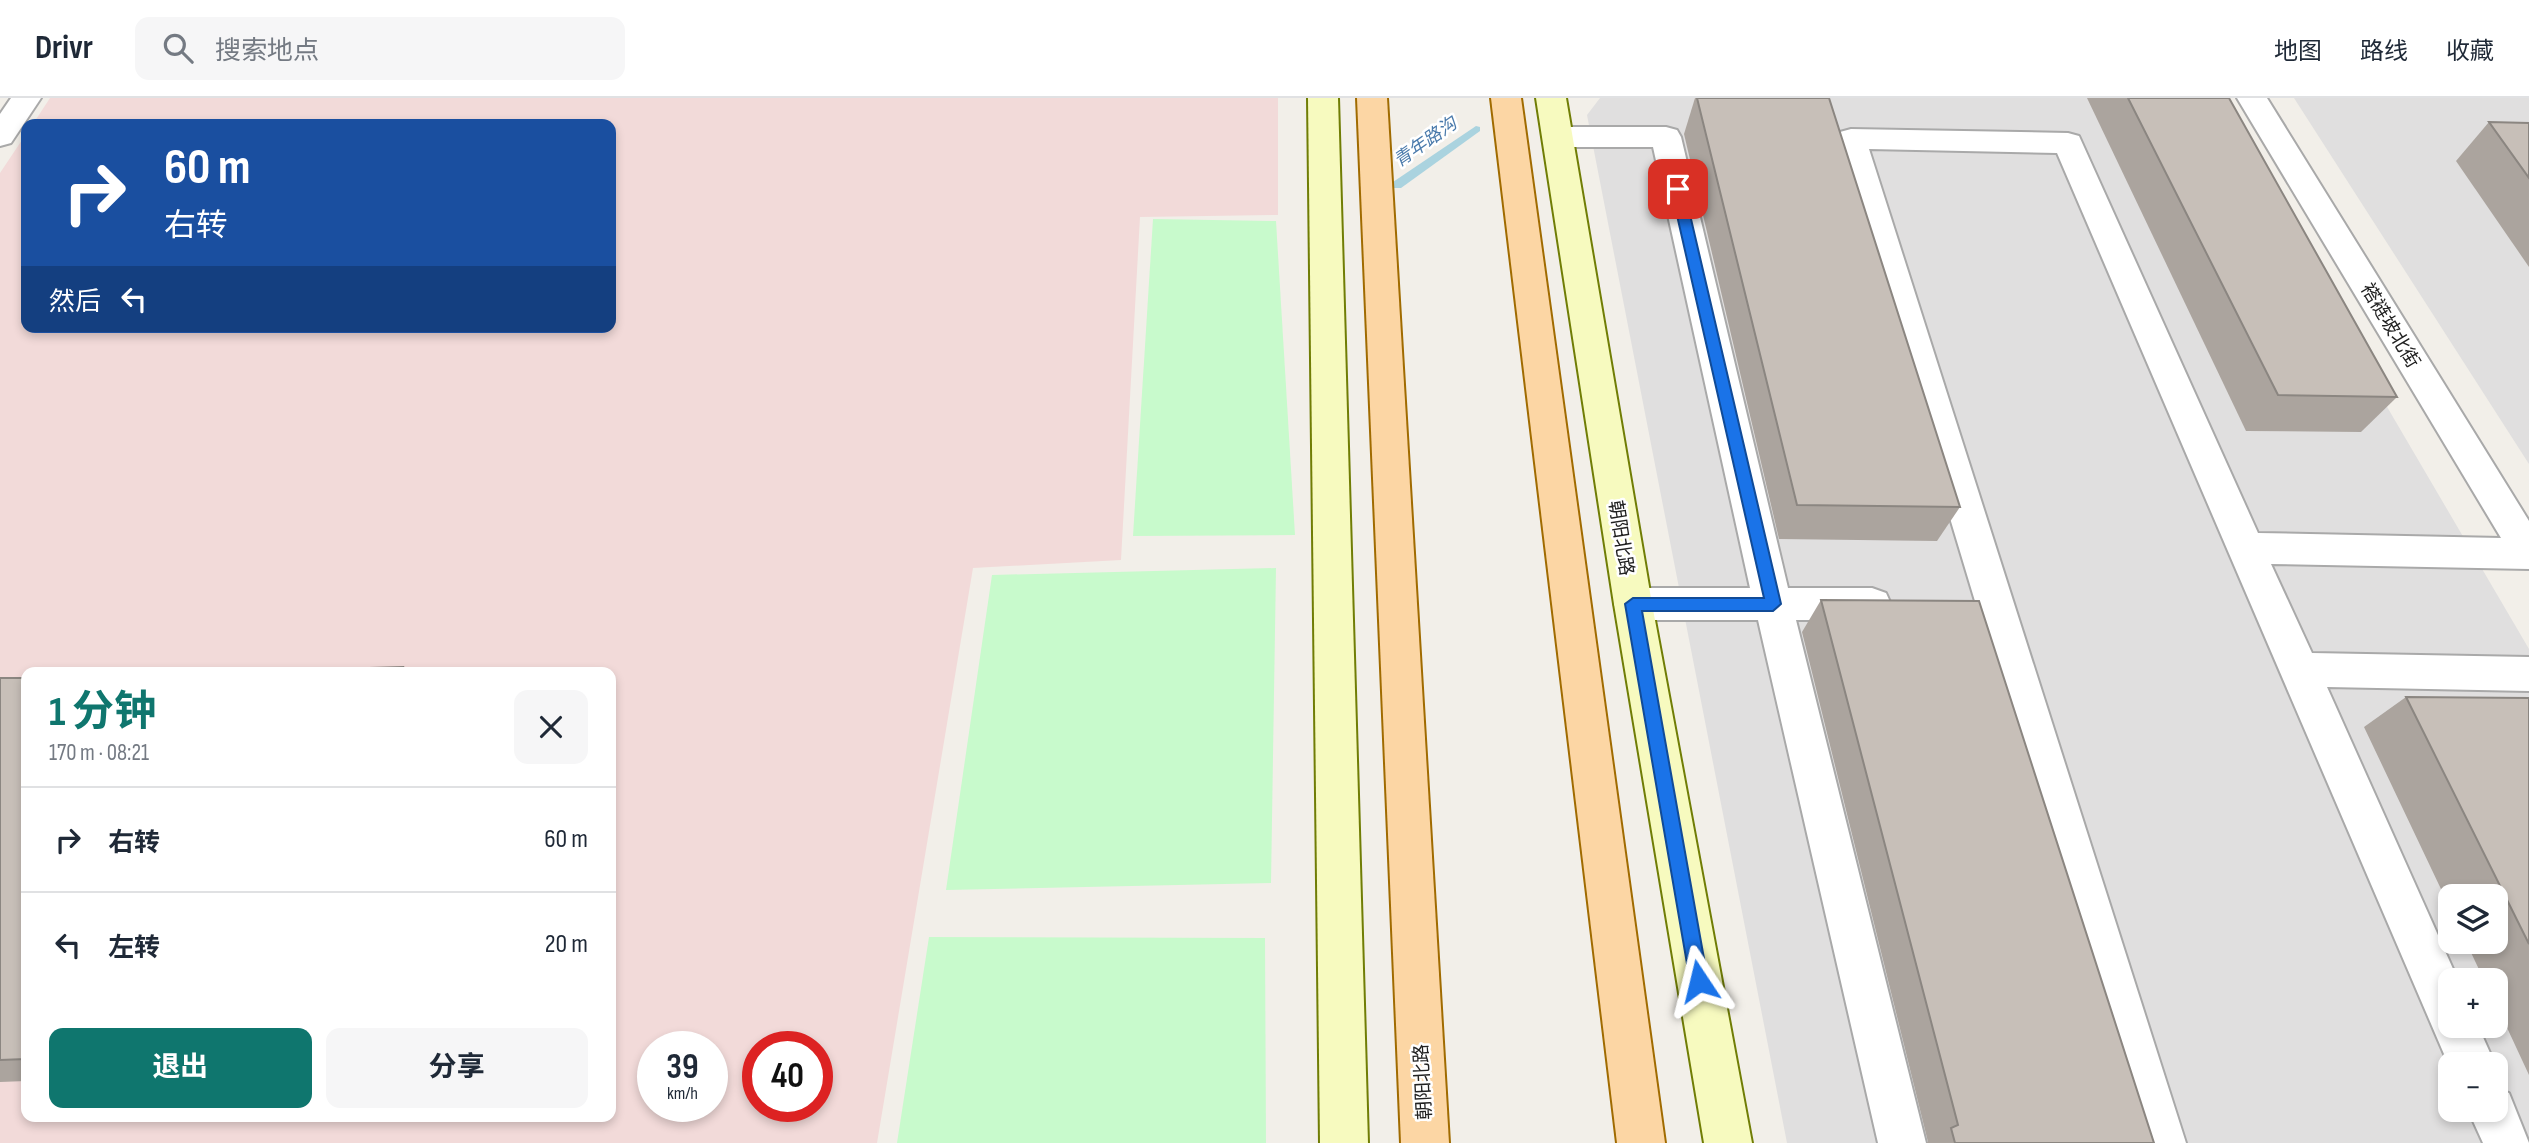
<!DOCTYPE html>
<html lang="zh">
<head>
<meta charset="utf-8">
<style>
  body { margin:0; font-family:"Sofia Sans Condensed","Noto Sans SC",sans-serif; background:#f6f6f7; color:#1f2937; height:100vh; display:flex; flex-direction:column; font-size:26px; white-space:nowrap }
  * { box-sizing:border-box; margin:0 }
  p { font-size:23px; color:#747a83 }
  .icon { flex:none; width:38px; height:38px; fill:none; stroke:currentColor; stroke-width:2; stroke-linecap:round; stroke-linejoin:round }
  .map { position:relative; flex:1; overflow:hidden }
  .side { position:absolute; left:21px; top:569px; width:595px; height:455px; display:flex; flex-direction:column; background:#fff; border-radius:14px; box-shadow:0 4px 10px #0003 }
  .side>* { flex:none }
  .top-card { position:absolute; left:21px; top:21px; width:595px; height:214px; border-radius:14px; box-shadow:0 4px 10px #0003; background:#1a4fa0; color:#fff; overflow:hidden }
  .tools { position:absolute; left:2438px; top:786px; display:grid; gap:14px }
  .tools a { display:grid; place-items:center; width:70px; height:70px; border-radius:14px; background:#fff; box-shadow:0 4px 10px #0003; font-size:35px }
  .speed { position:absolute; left:637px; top:933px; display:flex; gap:14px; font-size:35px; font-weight:700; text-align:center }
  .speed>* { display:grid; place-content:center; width:91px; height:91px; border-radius:50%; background:#fff; box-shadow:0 4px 10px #0003; line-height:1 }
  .speed small { font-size:18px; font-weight:400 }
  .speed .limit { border:10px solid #d22; background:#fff; color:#111 }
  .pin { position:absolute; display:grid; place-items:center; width:60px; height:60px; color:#fff; margin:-30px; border-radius:14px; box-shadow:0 4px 10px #0006 }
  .me { position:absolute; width:77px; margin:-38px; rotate:350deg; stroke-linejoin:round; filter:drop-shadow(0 0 5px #0008) }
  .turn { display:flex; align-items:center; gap:24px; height:147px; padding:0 28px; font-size:32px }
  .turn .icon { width:91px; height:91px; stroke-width:2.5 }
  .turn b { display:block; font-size:49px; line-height:60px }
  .then { display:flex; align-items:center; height:66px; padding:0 28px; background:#0003; gap:14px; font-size:26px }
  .round { display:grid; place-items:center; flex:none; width:74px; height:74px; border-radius:14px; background:#f6f6f7 }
  .head { display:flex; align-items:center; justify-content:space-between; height:119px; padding:0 28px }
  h1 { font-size:42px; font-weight:700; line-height:52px; color:#0f766e }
  .cta { display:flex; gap:14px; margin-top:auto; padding:14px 28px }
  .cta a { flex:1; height:80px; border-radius:14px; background:#0f766e; color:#fff; font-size:28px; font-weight:700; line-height:80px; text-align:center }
  .cta a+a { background:#f6f6f7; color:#1f2937 }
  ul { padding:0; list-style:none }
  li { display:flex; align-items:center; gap:21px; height:105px; padding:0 28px; border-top:2px solid #e0e1e3 }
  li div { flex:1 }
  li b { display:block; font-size:26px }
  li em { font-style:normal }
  header { display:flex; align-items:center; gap:42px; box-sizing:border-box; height:98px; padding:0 35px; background:#fff; border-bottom:2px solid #e0e1e3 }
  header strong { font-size:33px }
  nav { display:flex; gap:38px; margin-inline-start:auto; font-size:24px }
  .search { width:490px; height:63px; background:#f6f6f7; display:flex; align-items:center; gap:18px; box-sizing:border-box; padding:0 24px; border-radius:14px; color:#747a83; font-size:26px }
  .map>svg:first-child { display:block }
  .residential { fill:#e0dfdf; fill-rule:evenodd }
  .commercial { fill:#f2dad9; fill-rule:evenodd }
  .park { fill:#c8facc }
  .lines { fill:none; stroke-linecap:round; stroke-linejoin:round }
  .stream { fill:#aad3df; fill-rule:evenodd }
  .street-casing { stroke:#a9a9a9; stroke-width:4 }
  .secondary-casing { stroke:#707d05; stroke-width:4 }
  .primary-casing { stroke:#a06b00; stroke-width:4 }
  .street { fill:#fff; fill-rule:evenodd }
  .secondary { fill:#f7fabf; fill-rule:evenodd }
  .primary { fill:#fcd6a4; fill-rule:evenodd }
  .wall { fill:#aba49e }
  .building { fill:#c7bfb8; stroke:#8b8681; stroke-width:2 }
  .route { fill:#1a73e8; stroke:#114b97; stroke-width:2 }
  .labels { text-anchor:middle; stroke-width:5; stroke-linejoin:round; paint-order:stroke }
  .far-water-label { font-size:18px; font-style:italic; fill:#4a7aab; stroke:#fff }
  .street-label { font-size:19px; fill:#222; stroke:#fff }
</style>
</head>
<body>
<header>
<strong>Drivr</strong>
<div class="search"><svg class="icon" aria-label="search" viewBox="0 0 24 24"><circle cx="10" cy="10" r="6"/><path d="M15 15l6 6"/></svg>搜索地点</div>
<nav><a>地图</a><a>路线</a><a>收藏</a></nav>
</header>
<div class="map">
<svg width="2529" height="1045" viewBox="0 0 2529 1045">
  <rect width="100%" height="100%" fill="#f2efe9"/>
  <g class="residential">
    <path d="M1600,0H2206L2529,551V1045H1787L1587,17ZM2450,798H2496V844H2450ZM2450,882H2496V928H2450ZM2450,966H2496V1012H2450Z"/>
    <path d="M2294,0H2529V366Z"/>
  </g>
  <path class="commercial" d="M50,0H1278V117L1140,119L1121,462L973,470L877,1045H0V75L26,36V229H611V26H33ZM26,574H611V1018H26ZM653,948H712V1008H653ZM758,948H817V1008H758Z"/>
  <g class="park">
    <path d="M1153,121L1276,123L1295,437L1133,438Z"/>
    <path d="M1276,470L1271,785L946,792L992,477Z"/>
    <path d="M929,839L1265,840L1266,1045H897Z"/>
  </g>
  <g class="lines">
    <path class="stream" d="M1476,28L1480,29V33L1401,90H1393V84Z"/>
    <g class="street-casing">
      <g id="street">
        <path d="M11,0H41L11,45L0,48V16Z"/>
        <path d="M2237,0H2267L2529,423V471L2271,466L2312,555L2529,559V593L2327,589L2458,882H2450V928H2478L2495,966H2450V970L2057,55L1869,51L2186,1045H2138L1836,41L1840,34L1851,31L2068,35L2079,38L2258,435L2501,440Z"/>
        <path d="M1558,29H1666L1677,32L1681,39L1788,490H1872L1886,495L1891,506L1886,517L1872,522H1796L1926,1045H1878L1758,522H1633L1619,517L1614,506L1619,495L1633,490H1750L1653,49H1558L1547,46L1543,39L1547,32Z"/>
        <path d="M2496,990L2509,995L2529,1045H2483L2468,1012H2496Z"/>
      </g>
    </g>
    <g class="secondary-casing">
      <g id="secondary">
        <path d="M1308,0H1338L1368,1045H1320Z"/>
        <path d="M1536,0H1566L1652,506L1752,1045H1704L1614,506Z"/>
      </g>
    </g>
    <g class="primary-casing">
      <g id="primary">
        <path d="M1357,0H1387L1449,1045H1401Z"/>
        <path d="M1491,0H1521L1665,1045H1617Z"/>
      </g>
    </g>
    <use href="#street" class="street"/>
    <use href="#secondary" class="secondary"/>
    <use href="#primary" class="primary"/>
  </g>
  <g class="wall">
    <path d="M1695,0H1829L1960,409L1937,443L1779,441L1684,36Z"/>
    <path d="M2087,0H2229L2397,299L2361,334L2246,333Z"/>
    <path d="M2489,24L2529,25V169L2456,63Z"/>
    <path d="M1821,502L2154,1045H1926L1928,1044L1802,534Z"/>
    <path d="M0,580H26V983L0,984Z"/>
    <path d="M2406,599L2529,600V977L2496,906V882H2484L2466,844H2496V798H2450V810L2364,629Z"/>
  </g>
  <g class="building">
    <path d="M1697,0H1829L1960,409L1797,407Z"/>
    <path d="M2128,0H2229L2397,299L2278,297Z"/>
    <path d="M2489,24L2529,25V80Z"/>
    <path d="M1821,502L1979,503L2154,1045H1955L1951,1030L1958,1027Z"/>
    <path d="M403,569L401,574H228Z"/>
    <path d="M0,580H26V961L0,962Z"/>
    <path d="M2406,599L2529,600V846Z"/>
  </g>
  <path class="route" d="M1678,87L1684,91L1781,506L1773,513H1642L1708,883L1706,890L1699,893L1692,890L1690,883L1625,506L1633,500H1764L1671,91Z"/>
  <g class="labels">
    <g class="far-water-label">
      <text transform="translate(1425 44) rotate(-35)" y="6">青年路沟</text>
    </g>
    <g class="street-label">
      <text transform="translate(2391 227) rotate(59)" y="7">褡裢坡北街</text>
      <text transform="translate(1622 440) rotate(81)" y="7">朝阳北路</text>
      <text transform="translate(1422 984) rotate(-93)" y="7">朝阳北路</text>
    </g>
  </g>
</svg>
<div class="tools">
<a><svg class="icon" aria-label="layers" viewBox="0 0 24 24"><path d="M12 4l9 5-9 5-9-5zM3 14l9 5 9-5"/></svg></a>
<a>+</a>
<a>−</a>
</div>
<div class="speed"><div>39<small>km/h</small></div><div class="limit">40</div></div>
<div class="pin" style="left:1678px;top:91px;background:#d93025"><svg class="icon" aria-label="arrive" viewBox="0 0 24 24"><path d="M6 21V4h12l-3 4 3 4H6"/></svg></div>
<svg class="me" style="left:1699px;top:883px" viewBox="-20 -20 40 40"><path d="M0-17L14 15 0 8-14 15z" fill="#1a73e8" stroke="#fff" stroke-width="4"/></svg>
<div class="top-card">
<div class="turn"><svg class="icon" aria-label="right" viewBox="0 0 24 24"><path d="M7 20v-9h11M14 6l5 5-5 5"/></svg><div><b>60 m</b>右转</div></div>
<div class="then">然后<svg class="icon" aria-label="left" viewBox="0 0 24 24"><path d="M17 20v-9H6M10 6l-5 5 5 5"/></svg></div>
</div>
<section class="side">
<div class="head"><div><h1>1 分钟</h1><p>170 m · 08:21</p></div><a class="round"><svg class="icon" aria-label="close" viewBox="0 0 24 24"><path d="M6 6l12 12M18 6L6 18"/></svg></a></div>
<ul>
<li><svg class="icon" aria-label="right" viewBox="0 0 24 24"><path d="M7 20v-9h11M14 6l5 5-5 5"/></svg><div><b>右转</b></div><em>60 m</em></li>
<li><svg class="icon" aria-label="left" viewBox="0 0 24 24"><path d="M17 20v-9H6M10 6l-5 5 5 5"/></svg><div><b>左转</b></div><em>20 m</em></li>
</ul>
<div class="cta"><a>退出</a><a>分享</a></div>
</section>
</div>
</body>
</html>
